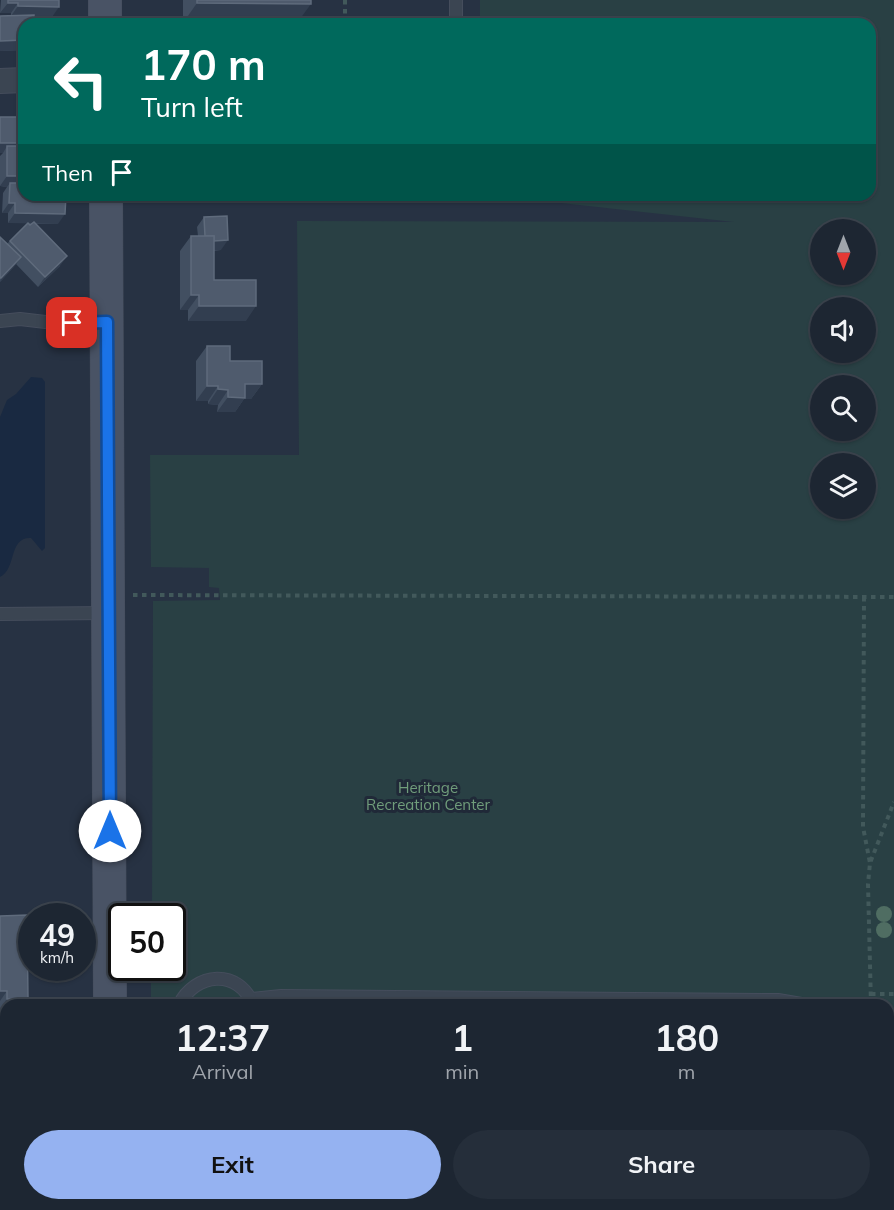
<!DOCTYPE html>
<html lang="en">
<head>
<meta charset="utf-8">
<style>
  body { margin:0; font-family:Mulish,sans-serif; background:#252e3a; color:#f1f3f6; height:100vh; display:flex; flex-direction:column; font-size:22px; white-space:nowrap }
  * { box-sizing:border-box; margin:0 }
  p { font-size:20px; color:#a0a5ac }
  .icon { flex:none; width:33px; height:33px; fill:none; stroke:currentColor; stroke-width:2; stroke-linecap:round; stroke-linejoin:round }
  .map { position:relative; flex:1; overflow:hidden }
  .sheet { position:absolute; left:0px; top:999px; width:894px; height:212px; display:flex; flex-direction:column; background:#1d2632; border-radius:18px 18px 0 0; box-shadow:0 2px 4px #0004,0 0 0 2px #3b434d }
  .sheet>* { flex:none }
  .top-card { position:absolute; left:18px; top:18px; width:858px; height:183px; border-radius:18px; box-shadow:0 2px 4px #0004,0 0 0 2px #3b434d; background:#00695c; color:#fff; overflow:hidden }
  .needle { width:39px; rotate:180deg }
  .buttons { position:absolute; left:810px; top:219px; display:grid; gap:12px }
  .buttons a { display:grid; place-items:center; width:66px; height:66px; border-radius:50%; background:#1d2632; box-shadow:0 2px 4px #0004,0 0 0 2px #3b434d; font-size:30px }
  .speed { position:absolute; left:18px; top:903px; display:flex; gap:12px; font-size:30px; font-weight:700; text-align:center }
  .speed>* { display:grid; place-content:center; width:78px; height:78px; border-radius:50%; background:#1d2632; box-shadow:0 2px 4px #0004,0 0 0 2px #3b434d; line-height:1 }
  .speed small { font-size:15px; font-weight:400 }
  .speed .limit { border:3px solid #111; border-radius:9px; background:#fff; color:#111 }
  .pin { position:absolute; display:grid; place-items:center; width:51px; height:51px; color:#fff; margin:-26px; border-radius:12px; box-shadow:0 3px 9px #0006 }
  .me { position:absolute; width:66px; margin:-33px; rotate:0deg; stroke-linejoin:round; filter:drop-shadow(0 0 4px #0008) }
  .turn { display:flex; align-items:center; gap:21px; height:126px; padding:0 24px; font-size:27px }
  .turn .icon { width:78px; height:78px; stroke-width:2.5 }
  .turn b { display:block; font-size:42px; line-height:51px }
  .then { display:flex; align-items:center; height:57px; padding:0 24px; background:#0003; gap:12px; font-size:22px }
  .eta { display:flex; justify-content:space-evenly; align-items:center; height:102px; text-align:center }
  .eta b { font-size:36px; font-weight:700; line-height:42px }
  .primary-button { display:flex; gap:12px; margin-top:auto; padding:12px 24px }
  .primary-button a { flex:1; height:69px; border-radius:36px; background:#95b2f1; color:#111; font-size:24px; font-weight:700; line-height:69px; text-align:center }
  .primary-button a+a { background:#252e3a; color:#f1f3f6 }
  .map>svg:first-child { display:block }
  .green { fill:#294044; fill-rule:evenodd }
  .water { fill:#192941 }
  .lines { fill:none; stroke-linecap:round; stroke-linejoin:round }
  .service-casing { stroke:#454d5c; stroke-width:14 }
  .minor-casing { stroke:#454d5c; stroke-width:26 }
  .secondary-casing { stroke:#454d5c; stroke-width:34 }
  .path { stroke:#42595b; stroke-width:4; stroke-dasharray:4.5 4.5; stroke-linecap:butt }
  .service { stroke:#3b4552; stroke-width:12 }
  .minor { stroke:#3b4552; stroke-width:24 }
  .secondary { stroke:#495365; stroke-width:33 }
  .tree { fill:#4f6d62 }
  .wall { fill:#424f61 }
  .shaded-wall { fill:#323e50 }
  .building { fill:#4f5b6d; stroke:#5f6b7c; stroke-width:1.5 }
  .route-casing { stroke:#114b97; stroke-width:15 }
  .route { stroke:#1a73e8; stroke-width:10 }
  .labels { text-anchor:middle; stroke-width:6; stroke-linejoin:round; paint-order:stroke }
  .park-label { font-size:15px; fill:#709d7b; stroke:#202938 }
</style>
</head>
<body>
<div class="map">
<svg width="894" height="1210" viewBox="0 0 894 1210">
  <rect width="100%" height="100%" fill="#273243"/>
  <path class="green" d="M480,0H894V1210H867L864,1205L888,1204V1005H151V968H172V916H152L153,601L220,600L219,588L209,587V568L151,567L150,455H299L297,221L734,222L561,203L533,195H870V24H480ZM820,230H866V274H820ZM820,308H866V352H820ZM820,386H866V430H820ZM820,464H866V508H820Z"/>
  <path class="water" d="M31,377L42,378L45,382V548L42,551L31,538C8,537 17,569 0,577V417L7,400L16,394Z"/>
  <g class="lines">
    <g class="service-casing">
      <g id="service">
        <path d="M456,0V24"/>
        <path d="M0,321L20,319L54,323L106,322"/>
        <path d="M0,614L107,613"/>
        <path d="M251,999L281,996L762,1000H778L807,1005"/>
        <path d="M179,1005C195,972 239,968 253,1005"/>
        <path d="M228,1204V1210"/>
        <path d="M287,1204V1210"/>
        <path d="M888,1204L891,1210"/>
      </g>
    </g>
    <g class="minor-casing">
      <g id="minor">
        <path d="M0,81L24,80"/>
        <path d="M0,1205L111,1206"/>
      </g>
    </g>
    <g class="secondary-casing">
      <g id="secondary">
        <path d="M105,0V24"/>
        <path d="M106,195L110,1005"/>
        <path d="M111,1204V1210"/>
      </g>
    </g>
    <g class="path">
      <path d="M345,0V24"/>
      <path d="M133,595L894,597"/>
      <path d="M864,597L863,827L870,863"/>
      <path d="M871,994H894"/>
      <path d="M871,1005L868,884L870,863L894,802"/>
      <path d="M888,1157L894,1172"/>
    </g>
    <use href="#service" class="service"/>
    <use href="#minor" class="minor"/>
    <use href="#secondary" class="secondary"/>
  </g>
  <g class="tree">
    <circle cx="884" cy="914" r="8"/>
    <circle cx="884" cy="930" r="8"/>
  </g>
  <g class="wall">
    <path d="M1,0H59L52,17H34L24,24V50L0,51V16L11,15V13H0Z"/>
    <path d="M183,0H311L297,23H183Z"/>
    <path d="M0,117L58,224H36L60,266L38,287L16,264L0,282V237L7,244L27,223H8V213H2L3,193L7,187L0,186V156L3,153Z"/>
    <path d="M204,217L221,250L214,251V280L246,321H188V310H180V251L191,236H198L197,227Z"/>
    <path d="M207,346L230,361L262,384L251,399H244L235,412H217L218,405L208,404V401H196V361Z"/>
    <path d="M0,916L28,999L24,1005H6L0,1014Z"/>
    <path d="M6,1052V1144H0V1085H3L4,1055Z"/>
    <rect x="350" y="1204" width="296" height="6"/>
    <rect x="777" y="1204" width="41" height="6"/>
  </g>
  <g class="shaded-wall">
    <path d="M8,3H18L11,13H0Z"/>
    <path d="M197,3L311,4L297,23H183Z"/>
    <path d="M18,6L59,7L52,17L11,16Z"/>
    <path d="M24,40V50L0,51V41Z"/>
    <path d="M0,143H24V153L7,146L3,153H0Z"/>
    <path d="M7,176H24V187L10,183L7,187L0,186Z"/>
    <path d="M9,203H15L8,213H2Z"/>
    <path d="M15,213L65,214L58,224L8,223Z"/>
    <path d="M228,240L221,250L198,251L205,241Z"/>
    <path d="M67,256L60,266L38,287L45,277Z"/>
    <path d="M21,257L14,267L0,282L1,278Z"/>
    <path d="M191,295H199L188,310H180Z"/>
    <path d="M199,306H256L246,321H188Z"/>
    <path d="M245,384H262L251,399H244L235,412H217L228,397Z"/>
    <path d="M207,386H218L208,401H196Z"/>
    <path d="M218,389L228,390L218,405L208,404Z"/>
    <path d="M0,991H7L0,1001Z"/>
    <path d="M7,999H28L24,1005H6V1014H0V1009Z"/>
    <path d="M0,1109H6V1112L0,1120Z"/>
    <path d="M6,1131V1144H0V1140Z"/>
  </g>
  <g class="building">
    <path d="M8,0H59V7L18,6V3H8Z"/>
    <path d="M197,0H311V4L197,3Z"/>
    <path d="M34,15V24H24V40L0,41V16Z"/>
    <rect x="0" y="117" width="24" height="26"/>
    <rect x="7" y="146" width="17" height="30"/>
    <path d="M10,183H24V195H66L65,214L15,213V203H9Z"/>
    <path d="M227,216L228,240L214,241V236H205L204,217Z"/>
    <path d="M34,222L67,256L45,277L10,241L28,223L30,225Z"/>
    <path d="M191,236H214V280H256V306H199V295H191Z"/>
    <path d="M0,237L21,257L1,278H0Z"/>
    <path d="M207,346H230V361H262V384H245V398L228,397V390L218,389V386H207Z"/>
    <path d="M27,915L28,999H7V991H0V916Z"/>
    <rect x="0" y="1085" width="6" height="24"/>
    <rect x="361" y="1204" width="285" height="6"/>
    <rect x="674" y="1204" width="36" height="6"/>
    <path d="M717,1204H755L754,1210H717Z"/>
    <rect x="787" y="1204" width="31" height="6"/>
  </g>
  <g class="lines">
    <g class="route-casing">
      <path id="route" d="M72,323L107,322L110,831"/>
    </g>
    <use href="#route" class="route"/>
  </g>
  <g class="labels">
    <g class="park-label">
      <text x="428" y="793">Heritage<tspan x="428" dy="17">Recreation Center</tspan></text>
    </g>
  </g>
</svg>
<div class="buttons">
<a><svg class="needle" viewBox="-14 -14 28 28"><path d="M0-13l5 13h-10z" fill="#e53935"/><path d="M0 13l5-13h-10z" fill="#a0a5ac"/></svg></a>
<a><svg class="icon" aria-label="sound" viewBox="0 0 24 24"><path d="M4 9h4l5-4v14l-5-4H4zM17 9q2 3 0 6"/></svg></a>
<a><svg class="icon" aria-label="search" viewBox="0 0 24 24"><circle cx="10" cy="10" r="6"/><path d="M15 15l6 6"/></svg></a>
<a><svg class="icon" aria-label="layers" viewBox="0 0 24 24"><path d="M12 4l9 5-9 5-9-5zM3 14l9 5 9-5"/></svg></a>
</div>
<div class="speed"><div>49<small>km/h</small></div><div class="limit">50</div></div>
<div class="pin" style="left:72px;top:323px;background:#d93025"><svg class="icon" aria-label="arrive" viewBox="0 0 24 24"><path d="M6 21V4h12l-3 4 3 4H6"/></svg></div>
<svg class="me" style="left:110px;top:831px" viewBox="-20 -20 40 40"><circle r="19" fill="#fff"/><path d="M0-13L10 11 0 6-10 11z" fill="#1a73e8"/></svg>
<div class="top-card">
<div class="turn"><svg class="icon" aria-label="left" viewBox="0 0 24 24"><path d="M17 20v-9H6M10 6l-5 5 5 5"/></svg><div><b>170 m</b>Turn left</div></div>
<div class="then">Then<svg class="icon" aria-label="arrive" viewBox="0 0 24 24"><path d="M6 21V4h12l-3 4 3 4H6"/></svg></div>
</div>
<section class="sheet">
<div class="eta">
<div><b>12:37</b><p>Arrival</p></div>
<div><b>1</b><p>min</p></div>
<div><b>180</b><p>m</p></div>
</div>
<div class="primary-button"><a>Exit</a><a>Share</a></div>
</section>
</div>
</body>
</html>
